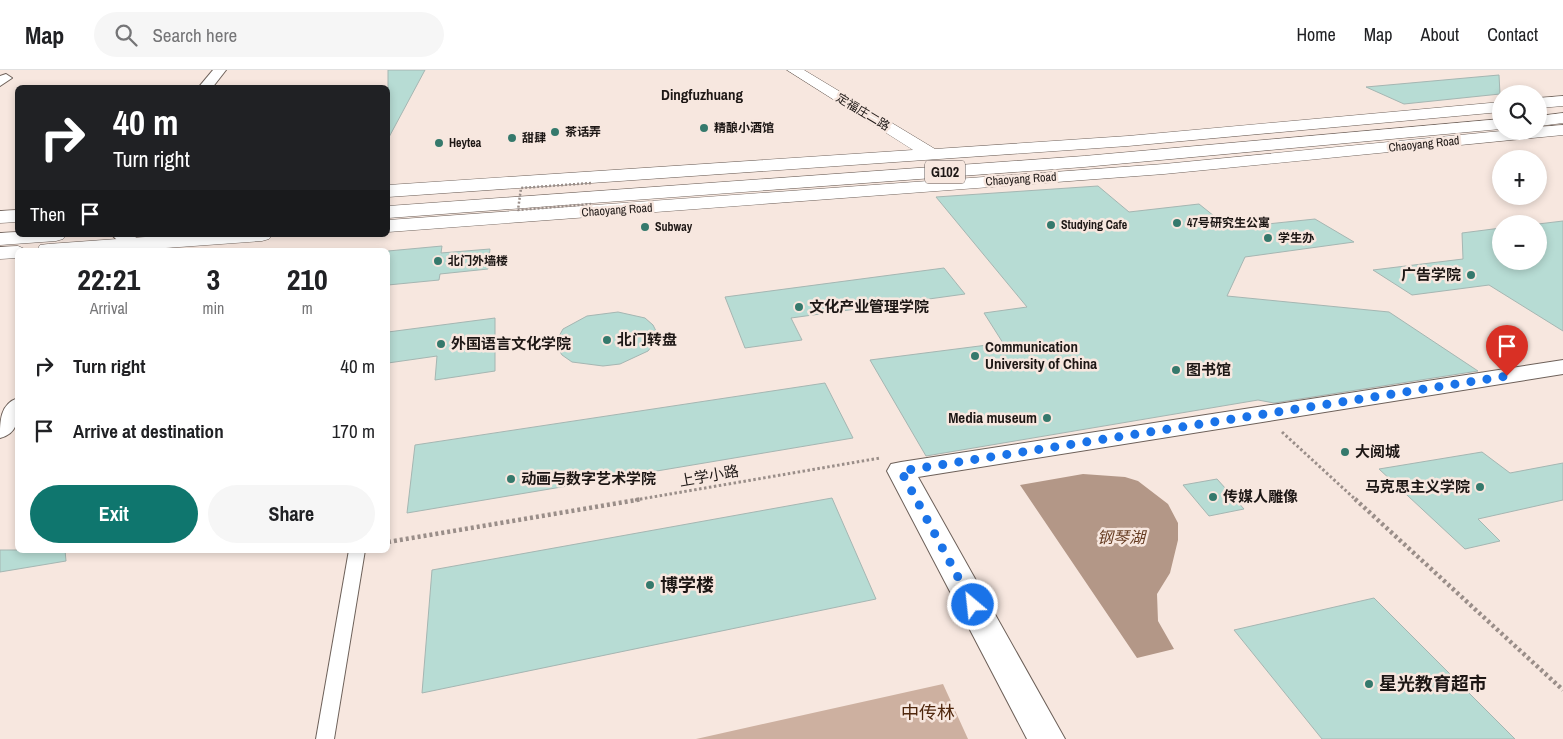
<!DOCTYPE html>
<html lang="en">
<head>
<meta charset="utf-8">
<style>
  body { margin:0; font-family:"Archivo Narrow","Noto Sans SC",sans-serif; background:#f6f6f6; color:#202124; height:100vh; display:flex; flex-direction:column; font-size:19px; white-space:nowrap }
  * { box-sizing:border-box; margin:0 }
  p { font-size:16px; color:#757577 }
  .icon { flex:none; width:28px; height:28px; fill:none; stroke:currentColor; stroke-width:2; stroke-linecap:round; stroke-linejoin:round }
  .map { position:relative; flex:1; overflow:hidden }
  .side { position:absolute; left:15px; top:178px; width:375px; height:305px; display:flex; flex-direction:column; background:#fff; border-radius:8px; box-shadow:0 2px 8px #0003 }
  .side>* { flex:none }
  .top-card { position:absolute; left:15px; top:15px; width:375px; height:152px; border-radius:8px; box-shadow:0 2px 8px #0003; background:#202124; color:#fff; overflow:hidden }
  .fabs { position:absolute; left:1492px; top:15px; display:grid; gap:10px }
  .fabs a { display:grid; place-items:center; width:55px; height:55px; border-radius:50%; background:#fff; box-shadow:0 2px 8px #0003; font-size:25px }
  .pin { position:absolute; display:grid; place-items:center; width:42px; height:42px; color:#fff; margin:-51px -21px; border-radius:50% 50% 50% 0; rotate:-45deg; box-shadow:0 0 5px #0007 }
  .pin .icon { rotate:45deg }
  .me { position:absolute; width:55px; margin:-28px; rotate:332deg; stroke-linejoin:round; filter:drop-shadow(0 0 4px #0008) }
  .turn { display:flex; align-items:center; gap:18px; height:105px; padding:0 15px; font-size:22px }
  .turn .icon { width:65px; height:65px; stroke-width:2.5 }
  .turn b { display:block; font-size:35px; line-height:42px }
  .then { display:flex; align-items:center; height:48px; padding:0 15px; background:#0003; gap:10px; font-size:19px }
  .eta { display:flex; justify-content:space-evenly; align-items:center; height:85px; text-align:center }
  .eta b { font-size:30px; font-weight:700; line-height:35px }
  .button { display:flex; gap:10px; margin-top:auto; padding:10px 15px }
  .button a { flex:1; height:58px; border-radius:30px; background:#0f766e; color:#fff; font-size:20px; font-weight:700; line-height:58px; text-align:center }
  .button a+a { background:#f6f6f6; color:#202124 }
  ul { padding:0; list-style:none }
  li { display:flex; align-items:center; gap:15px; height:65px; padding:0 15px }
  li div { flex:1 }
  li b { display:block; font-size:19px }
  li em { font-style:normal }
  header { display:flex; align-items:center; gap:30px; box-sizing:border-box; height:70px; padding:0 25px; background:#fff; border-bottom:1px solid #e0e0e0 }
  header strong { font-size:24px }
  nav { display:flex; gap:28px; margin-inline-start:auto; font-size:18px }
  .search { width:350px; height:45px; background:#f6f6f6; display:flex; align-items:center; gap:12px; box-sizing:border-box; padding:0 18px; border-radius:28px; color:#757577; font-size:19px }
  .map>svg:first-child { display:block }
  .forest { fill:#cdb0a0 }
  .water { fill:#b39787 }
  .building { fill:#b7dcd4; stroke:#a5b6b2 }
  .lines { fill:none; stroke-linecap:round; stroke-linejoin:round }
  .lane-casing { stroke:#6d6059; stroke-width:2 }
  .street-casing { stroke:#6d6059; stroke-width:2 }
  .secondary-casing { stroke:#6d6059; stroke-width:1 }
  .highway-casing { stroke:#6d6059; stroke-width:1 }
  .path-far1 { stroke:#9a8e89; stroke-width:3; stroke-dasharray:2.5 2.5; stroke-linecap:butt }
  .path { stroke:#9a8e89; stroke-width:4.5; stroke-dasharray:3 3; stroke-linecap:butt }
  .lane { fill:#fff; fill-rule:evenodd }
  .street { fill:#fff; fill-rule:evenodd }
  .secondary { fill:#fff; fill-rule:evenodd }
  .highway { fill:#fff; fill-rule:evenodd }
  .path-bridge { stroke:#9a8e89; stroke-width:2.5; stroke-dasharray:2 2; stroke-linecap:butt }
  .route { stroke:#1a73e8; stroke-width:9; stroke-dasharray:0 16.2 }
  .poi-dot { fill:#35796c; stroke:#f7e7df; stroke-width:2 }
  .labels { text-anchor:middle; stroke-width:5; stroke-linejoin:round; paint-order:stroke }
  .far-street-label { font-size:12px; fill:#1d1715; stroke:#f7e7df }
  .far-poi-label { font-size:12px; font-weight:bold; fill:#1d1715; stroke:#f7e7df; text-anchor:start }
  .shield { fill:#f7e7df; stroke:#5e5552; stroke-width:1 }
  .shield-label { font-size:14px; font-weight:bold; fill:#1d1715 }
  .far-quarter-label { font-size:15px; font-weight:bold; fill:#1d1715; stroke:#f7e7df }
  .poi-label { font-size:15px; font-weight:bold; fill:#1d1715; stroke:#f7e7df; text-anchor:start }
  .street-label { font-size:15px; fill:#1d1715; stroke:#f7e7df }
  .water-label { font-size:16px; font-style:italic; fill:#663c22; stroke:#f7e7df }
  .near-poi-label { font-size:18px; font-weight:bold; fill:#1d1715; stroke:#f7e7df; text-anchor:start }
  .near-park-label { font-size:18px; fill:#4f270d; stroke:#f7e7df }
</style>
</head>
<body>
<header>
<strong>Map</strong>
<div class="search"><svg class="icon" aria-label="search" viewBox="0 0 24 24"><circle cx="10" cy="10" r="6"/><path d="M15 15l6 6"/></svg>Search here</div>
<nav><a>Home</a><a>Map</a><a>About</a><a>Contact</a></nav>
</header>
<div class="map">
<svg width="1563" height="669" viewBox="0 0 1563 669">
  <rect width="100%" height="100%" fill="#f7e7df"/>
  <path class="forest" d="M943,614L968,669H696Z"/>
  <path class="water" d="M1083,404L1125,407L1138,411L1168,434L1178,453V470L1170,503L1157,524L1158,551L1174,579L1137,588L1020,415Z"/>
  <g class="building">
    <path d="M388,0H425L388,69Z"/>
    <path d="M1499,5L1500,24L1404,34L1366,17Z"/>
    <path d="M1098,116L1129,142L1199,134L1229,158L1315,149L1354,172L1245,187L1227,226L1389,242L1478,301L1274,333L1258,330L926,386L870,290L1003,273L984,243L1027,237L936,127Z"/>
    <path d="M1563,151V261L1489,215L1412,225L1373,200L1463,189L1462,163L1501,158V191H1539L1538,154Z"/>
    <path d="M442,176L441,183L490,179L488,199L440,204L439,210L388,215V181Z"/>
    <path d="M944,198L965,224L791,248L802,270L745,278L725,227Z"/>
    <path d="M618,242L645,248L653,255L657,263L655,272L648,281L620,294L603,296L572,292L562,285L557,277L558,268L563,259L587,246Z"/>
    <path d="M495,248V301L435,310L437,286L388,293V262Z"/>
    <path d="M825,313L853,368L407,443L415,375Z"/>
    <path d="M1482,382L1510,403L1563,393V430L1478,449L1500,471L1465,479L1379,399Z"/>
    <path d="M1217,409L1244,439L1209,446L1183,415Z"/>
    <path d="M832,428L876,529L422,623L432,500Z"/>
    <path d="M0,480H65L66,491L0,502Z"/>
    <path d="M1374,528L1515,669H1322L1234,560Z"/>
  </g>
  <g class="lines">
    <g class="lane-casing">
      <path id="lane" d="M349,480H365L334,669H316Z"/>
    </g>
    <g class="street-casing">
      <g id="street">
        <path d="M213,0H226L212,18H198Z"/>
        <path d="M6,4L12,8L0,16V6Z"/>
        <path d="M112,165H133L143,174L138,180H118L122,175Z"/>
        <path d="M1563,290V304L918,407L1065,669H1027L887,401L891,394L901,392Z"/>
        <path d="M18,328C18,346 20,363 0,368C0,351 0,334 18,328Z"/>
      </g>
    </g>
    <g class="secondary-casing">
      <g id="secondary">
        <path d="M787,0H804L935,79L1128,66L1501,32V42L1128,76L388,127V115L913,80Z"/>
        <path d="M1563,26V36L1539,38V28Z"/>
        <path d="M1563,55V65L1164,104L388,162V150L1164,94L1501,61H1539V57Z"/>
        <path d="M18,140V152L0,153V141Z"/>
        <path d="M173,165H272L269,169L262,171L138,180H37L40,175L48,174Z"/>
        <path d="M18,176L27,180H18V188L0,189V177Z"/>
      </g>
    </g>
    <g class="highway-casing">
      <g id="highway">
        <path d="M1563,43V53L1539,56V46Z"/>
        <path d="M1501,49V59L1084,97L388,148V136L1084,86Z"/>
        <path d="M18,162V165H66L63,169L56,171L0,175V163Z"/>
      </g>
    </g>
    <g class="path-far1">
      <path d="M1282,362L1356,430"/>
      <path d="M635,430L880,388"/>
    </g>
    <g class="path">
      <path d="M1355,429L1563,620"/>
      <path d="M388,472L642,429"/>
    </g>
    <use href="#lane" class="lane"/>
    <use href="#street" class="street"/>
    <use href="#secondary" class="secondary"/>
    <use href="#highway" class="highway"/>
    <path class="path-bridge" d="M591,113L521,118L518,140L591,134"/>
  </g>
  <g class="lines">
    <path class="route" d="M973,535L901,401L1507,306"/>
  </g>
  <g class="poi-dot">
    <circle cx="704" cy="58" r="5"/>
    <circle cx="555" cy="62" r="5"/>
    <circle cx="512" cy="68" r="5"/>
    <circle cx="439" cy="73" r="5"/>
    <circle cx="1177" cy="153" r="5"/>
    <circle cx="1051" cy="155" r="5"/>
    <circle cx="645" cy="157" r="5"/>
    <circle cx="1268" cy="168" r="5"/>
    <circle cx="438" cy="191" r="5"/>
    <circle cx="1471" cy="205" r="5"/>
    <circle cx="799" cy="237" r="5"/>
    <circle cx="607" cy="270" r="5"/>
    <circle cx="441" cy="274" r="5"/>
    <circle cx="975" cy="286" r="5"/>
    <circle cx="1176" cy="300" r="5"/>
    <circle cx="1047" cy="348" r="5"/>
    <circle cx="1345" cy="382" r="5"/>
    <circle cx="511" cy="409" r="5"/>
    <circle cx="1480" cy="417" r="5"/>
    <circle cx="1213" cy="427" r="5"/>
    <circle cx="650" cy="515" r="5"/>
    <circle cx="1369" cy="614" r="5"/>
  </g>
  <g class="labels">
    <g class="far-street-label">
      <text transform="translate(863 42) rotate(31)" y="4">定福庄二路</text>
      <text transform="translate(1424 74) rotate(-6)" y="4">Chaoyang Road</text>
      <text transform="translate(1021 109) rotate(-4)" y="4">Chaoyang Road</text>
      <text transform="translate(617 140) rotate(-4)" y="4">Chaoyang Road</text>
    </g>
    <g class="far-poi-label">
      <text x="714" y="62">精酿小酒馆</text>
      <text x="565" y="66">茶话弄</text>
      <text x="522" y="72">甜肆</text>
      <text x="449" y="77">Heytea</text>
      <text x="1187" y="157">47号研究生公寓</text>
      <text x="1061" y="159">Studying Cafe</text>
      <text x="655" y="161">Subway</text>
      <text x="1278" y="172">学生办</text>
      <text x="448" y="195">北门外墙楼</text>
    </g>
    <rect class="shield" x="925" y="90.5" width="40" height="23" rx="4"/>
    <g class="shield-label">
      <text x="945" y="107">G102</text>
    </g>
    <g class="far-quarter-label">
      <text x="702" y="30">Dingfuzhuang</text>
    </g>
    <g class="poi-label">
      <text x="1461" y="210" text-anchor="end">广告学院</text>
      <text x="809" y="242">文化产业管理学院</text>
      <text x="617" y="275">北门转盘</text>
      <text x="451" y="279">外国语言文化学院</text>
      <text x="985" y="282">Communication<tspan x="985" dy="17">University of China</tspan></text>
      <text x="1186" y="305">图书馆</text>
      <text x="1037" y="353" text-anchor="end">Media museum</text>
      <text x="1355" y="387">大阅城</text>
      <text x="521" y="414">动画与数字艺术学院</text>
      <text x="1470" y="422" text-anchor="end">马克思主义学院</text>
      <text x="1223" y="432">传媒人雕像</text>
    </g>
    <g class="street-label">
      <text transform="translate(709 406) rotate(-10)" y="5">上学小路</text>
    </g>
    <g class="water-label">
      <text x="1121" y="473">钢琴湖</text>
    </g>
    <g class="near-poi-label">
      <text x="660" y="521">博学楼</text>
      <text x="1379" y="620">星光教育超市</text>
    </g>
    <g class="near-park-label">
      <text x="928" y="649">中传林</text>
    </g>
  </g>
</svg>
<div class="fabs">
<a><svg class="icon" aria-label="search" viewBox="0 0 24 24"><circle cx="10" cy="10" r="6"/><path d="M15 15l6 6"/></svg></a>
<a>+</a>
<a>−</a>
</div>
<div class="pin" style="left:1507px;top:306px;background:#d93025"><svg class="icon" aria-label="arrive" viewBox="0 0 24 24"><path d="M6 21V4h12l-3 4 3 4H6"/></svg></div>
<svg class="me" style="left:973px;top:535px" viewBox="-20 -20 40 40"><circle r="17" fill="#1a73e8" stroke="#fff" stroke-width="3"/><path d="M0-11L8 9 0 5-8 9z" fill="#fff"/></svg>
<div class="top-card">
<div class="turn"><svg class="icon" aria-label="right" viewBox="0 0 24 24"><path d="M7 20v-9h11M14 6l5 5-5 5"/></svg><div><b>40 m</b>Turn right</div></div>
<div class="then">Then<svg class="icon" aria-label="arrive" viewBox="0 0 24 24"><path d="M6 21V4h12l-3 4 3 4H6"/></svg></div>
</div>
<section class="side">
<div class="eta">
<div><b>22:21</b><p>Arrival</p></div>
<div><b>3</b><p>min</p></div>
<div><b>210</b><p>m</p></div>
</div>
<ul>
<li><svg class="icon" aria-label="right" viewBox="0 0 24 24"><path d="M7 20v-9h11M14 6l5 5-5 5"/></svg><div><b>Turn right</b></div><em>40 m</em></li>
<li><svg class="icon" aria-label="arrive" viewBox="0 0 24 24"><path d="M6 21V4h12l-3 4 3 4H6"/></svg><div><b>Arrive at destination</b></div><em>170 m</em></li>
</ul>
<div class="button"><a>Exit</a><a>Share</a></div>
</section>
</div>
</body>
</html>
